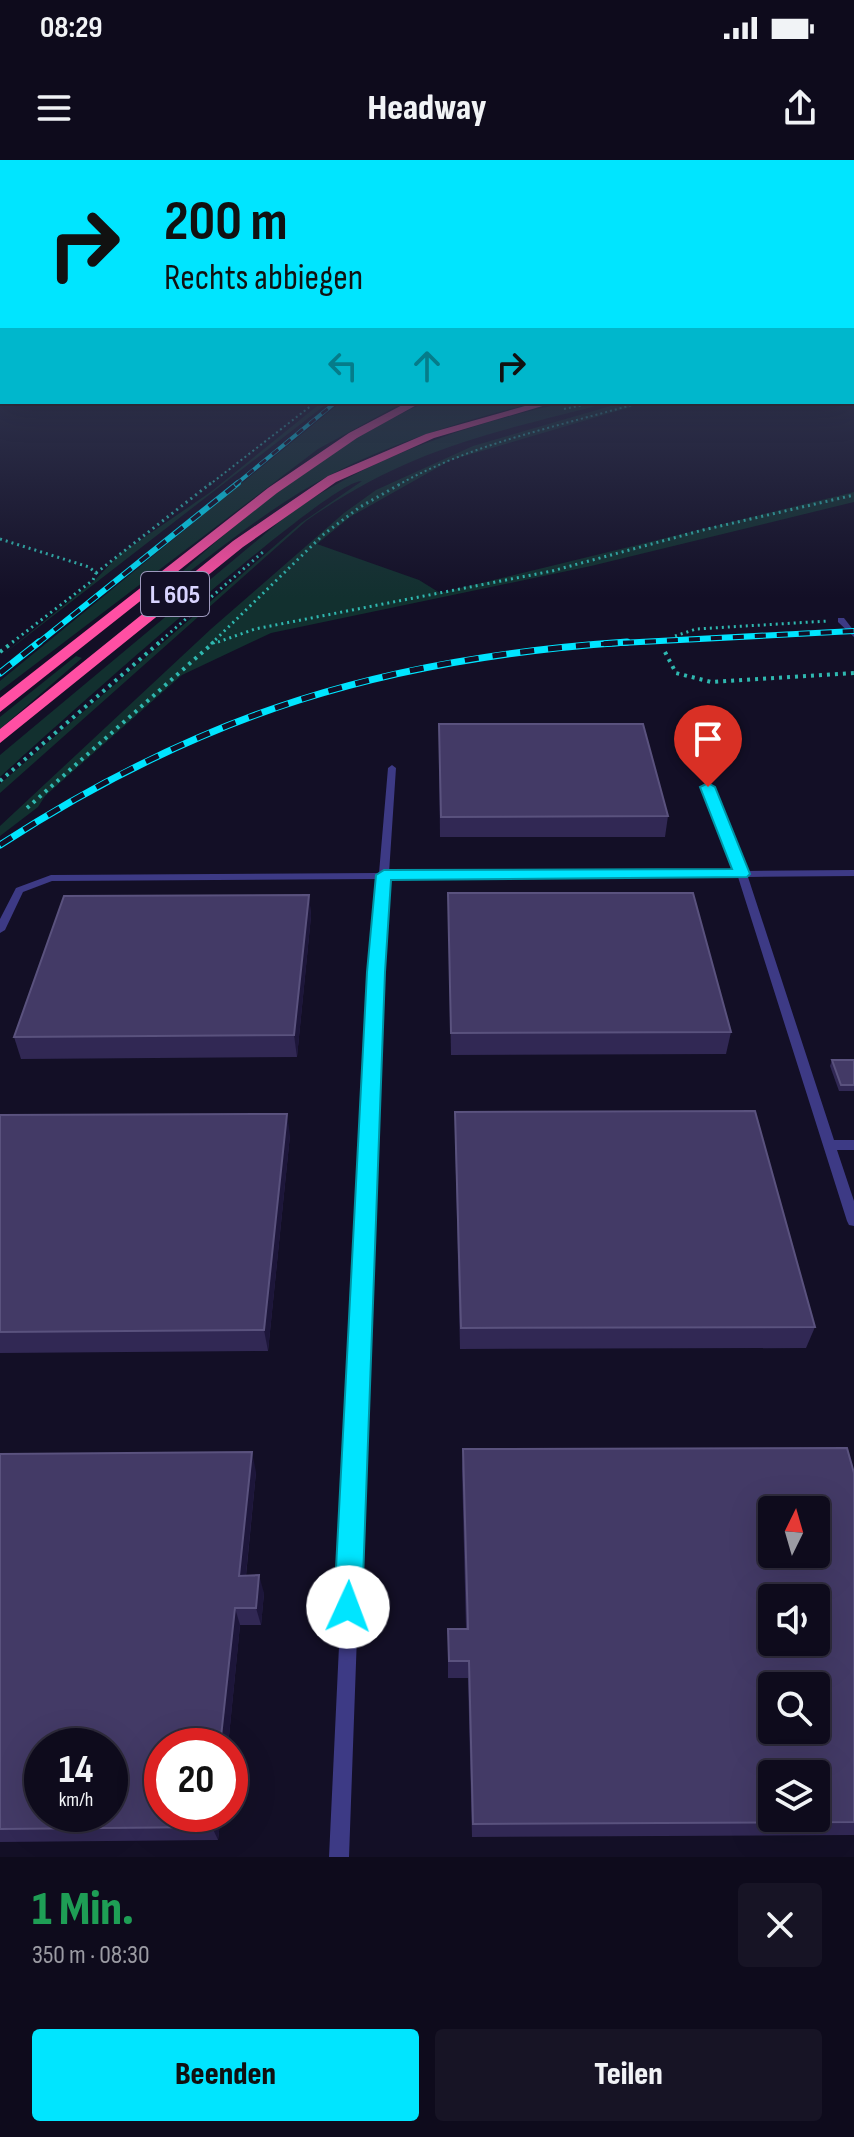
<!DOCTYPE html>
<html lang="de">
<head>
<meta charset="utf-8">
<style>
  body { margin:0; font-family:"Sofia Sans Condensed",sans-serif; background:#171425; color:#f1f3f6; height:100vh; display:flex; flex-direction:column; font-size:30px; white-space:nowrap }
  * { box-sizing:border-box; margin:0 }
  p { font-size:26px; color:#9b9ba3 }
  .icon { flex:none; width:44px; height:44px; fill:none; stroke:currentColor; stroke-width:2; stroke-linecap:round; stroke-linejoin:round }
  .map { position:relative; height:1697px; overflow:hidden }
  .panel { display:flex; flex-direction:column; background:#0e0b1c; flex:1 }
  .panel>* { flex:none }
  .banner { position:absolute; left:0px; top:0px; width:854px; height:244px; box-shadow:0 8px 32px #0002,0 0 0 2px #2e2b3b; background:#00e5ff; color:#111; overflow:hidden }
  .needle { width:52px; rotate:5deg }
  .controls { position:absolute; left:758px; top:1336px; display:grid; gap:16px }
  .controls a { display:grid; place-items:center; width:72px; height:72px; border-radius:8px; background:#0e0b1c; box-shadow:0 8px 32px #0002,0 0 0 2px #2e2b3b; font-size:40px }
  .speed { position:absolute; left:24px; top:1568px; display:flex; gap:16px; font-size:40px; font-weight:700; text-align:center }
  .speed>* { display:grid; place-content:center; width:104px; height:104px; border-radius:50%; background:#0e0b1c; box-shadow:0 8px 32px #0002,0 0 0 2px #2e2b3b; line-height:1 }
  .speed small { font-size:20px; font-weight:400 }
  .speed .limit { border:12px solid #d22; background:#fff; color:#111 }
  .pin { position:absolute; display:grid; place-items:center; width:68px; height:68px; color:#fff; margin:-82px -34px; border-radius:50% 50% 50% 0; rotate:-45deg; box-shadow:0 0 8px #0007 }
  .pin .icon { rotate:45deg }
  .me { position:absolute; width:88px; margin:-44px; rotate:2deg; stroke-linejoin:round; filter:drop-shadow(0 0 6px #0008) }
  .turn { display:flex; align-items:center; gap:28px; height:168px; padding:0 32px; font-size:36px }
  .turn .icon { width:104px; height:104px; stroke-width:2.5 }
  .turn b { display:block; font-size:56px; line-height:68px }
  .lanes { display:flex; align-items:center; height:76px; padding:0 32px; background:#0003; justify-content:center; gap:40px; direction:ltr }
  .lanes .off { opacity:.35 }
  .round { display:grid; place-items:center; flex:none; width:84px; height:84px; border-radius:8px; background:#171425 }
  .headline { display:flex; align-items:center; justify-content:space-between; height:136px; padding:0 32px }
  h1 { font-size:48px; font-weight:800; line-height:60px; color:#1e9e55 }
  .button { display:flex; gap:16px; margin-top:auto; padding:16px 32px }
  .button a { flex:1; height:92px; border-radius:8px; background:#00e5ff; color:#111; font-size:32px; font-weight:800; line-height:92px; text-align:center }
  .button a+a { background:#171425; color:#f1f3f6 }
  .status { display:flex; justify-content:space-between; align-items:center; height:56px; padding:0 40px; background:#0e0b1c; direction:ltr }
  .status svg { height:22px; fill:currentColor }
  header { display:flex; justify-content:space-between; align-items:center; height:104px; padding:0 32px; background:#0e0b1c; font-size:36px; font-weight:800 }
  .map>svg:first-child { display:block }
  .green { fill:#12302f }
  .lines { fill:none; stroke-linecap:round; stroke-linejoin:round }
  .path-far2 { stroke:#2fb8b0; stroke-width:2; stroke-dasharray:2 3; stroke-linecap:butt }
  .path-far1 { stroke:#2fb8b0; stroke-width:3; stroke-dasharray:2 4; stroke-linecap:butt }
  .path { stroke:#2fb8b0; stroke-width:4; stroke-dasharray:3 5; stroke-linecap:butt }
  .lane { fill:#3d3a85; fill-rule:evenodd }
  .secondary { fill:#6f6bff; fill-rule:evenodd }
  .highway { fill:#ff4fa3; fill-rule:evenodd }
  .rail-far2-casing { stroke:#00e5ff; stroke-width:4 }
  .rail-far1-casing { stroke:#00e5ff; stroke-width:6 }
  .rail-casing { stroke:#00e5ff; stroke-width:7 }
  .rail-far2 { stroke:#130f26; stroke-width:3; stroke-dasharray:8; stroke-linecap:butt }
  .rail-far1 { stroke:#130f26; stroke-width:4; stroke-dasharray:11; stroke-linecap:butt }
  .rail { stroke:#130f26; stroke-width:5; stroke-dasharray:14; stroke-linecap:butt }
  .wall { fill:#312854 }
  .shaded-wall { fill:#1d163a }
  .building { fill:#433a66; stroke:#5a527e; stroke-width:2; fill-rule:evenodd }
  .route { fill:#00e5ff; stroke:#0095a6; stroke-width:2 }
  .labels { text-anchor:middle; stroke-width:7; stroke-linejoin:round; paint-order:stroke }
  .shield { fill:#130f26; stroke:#9e99be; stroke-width:2 }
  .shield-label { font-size:26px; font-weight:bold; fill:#d9d4ff }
</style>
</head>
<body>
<div class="status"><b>08:29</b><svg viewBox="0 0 49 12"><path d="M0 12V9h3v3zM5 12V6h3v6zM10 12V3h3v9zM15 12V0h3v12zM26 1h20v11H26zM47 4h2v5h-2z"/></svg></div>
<header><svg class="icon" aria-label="menu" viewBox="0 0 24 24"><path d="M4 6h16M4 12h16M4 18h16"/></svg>Headway<svg class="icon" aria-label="share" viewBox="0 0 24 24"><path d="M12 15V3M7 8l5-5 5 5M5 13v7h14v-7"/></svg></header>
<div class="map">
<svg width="854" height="1697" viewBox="0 0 854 1697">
  <rect width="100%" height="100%" fill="#130f26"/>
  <g class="green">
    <path d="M322,242H329L0,497L94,421L120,394L212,331Z"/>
    <path d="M341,242H404L318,289L0,531V521Z"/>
    <path d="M427,242H537C466,260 395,281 330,315C274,345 225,384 175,423L171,422C245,354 334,282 427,242Z"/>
    <path d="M568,242H648L451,300L350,357L317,384L419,420L440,433L854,332V342L591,406L271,473L182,515L45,636L38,647L0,676V666L211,469L344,353L376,330L473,286L614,245L596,246C482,275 404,292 306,361L0,633V624L301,363L362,321C327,320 44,577 0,617V595L285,357C368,297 469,264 568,242Z"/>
    <path d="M76,496L82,498L0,569V557Z"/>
  </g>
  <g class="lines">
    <g class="path-far2">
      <path d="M848,242L854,243"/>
      <path d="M564,249L598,242"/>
      <path d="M209,325L316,242"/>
      <path d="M398,325C473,283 560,266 642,242"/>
    </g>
    <g class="path-far1">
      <path d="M0,379L89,407L96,413L93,420L10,484"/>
      <path d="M96,413L211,323"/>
      <path d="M675,476L696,469L828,461"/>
      <path d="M218,482L255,469L552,411L703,370L854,335"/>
      <path d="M157,484L263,392"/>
      <path d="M211,484L324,374L360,347L402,323"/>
    </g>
    <g class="path">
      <path d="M0,492L13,482"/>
      <path d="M665,492L676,513L711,522L854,513"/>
      <path d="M0,621L160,482"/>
      <path d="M27,648L214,482"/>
    </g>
    <g class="lane">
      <path d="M838,458H844L854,471V477L838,462Z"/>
      <path d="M392,605L396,608L389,713L736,711L704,627L708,624L712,627L746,711L854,710V716L748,717L834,980H854V990H837L854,1041V1066L849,1065L847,1061L738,717L388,719L381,812L349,1697H329L371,812L378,719L52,721L23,732L5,770L0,773V759L16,728L51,715L379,713L388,608Z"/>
    </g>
    <path class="secondary" d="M2,216V222L0,223V217Z"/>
    <g class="highway">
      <rect x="0" y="204" width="2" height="6"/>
      <path d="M408,242H422L357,278L277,333L0,552V538L268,328L349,273Z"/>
      <path d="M539,242H556L434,278L336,322L243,387L0,583V569L233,381L328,316L426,274Z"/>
    </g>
    <g class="rail-far2-casing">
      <path id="rail-far2" d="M235,325L336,242"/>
    </g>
    <g class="rail-far1-casing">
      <g id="rail-far1">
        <path d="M37,484L238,323"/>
        <path d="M601,484L854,471"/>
      </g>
    </g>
    <g class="rail-casing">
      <g id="rail">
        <path d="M0,513L39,482"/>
        <path d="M0,685C203,553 386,498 627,482"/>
      </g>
    </g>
    <use href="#rail-far2" class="rail-far2"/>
    <use href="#rail-far1" class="rail-far1"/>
    <use href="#rail" class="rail"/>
  </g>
  <g class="wall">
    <path d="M439,584L668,656L665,677H440Z"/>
    <path d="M448,733L731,872L726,894L451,895Z"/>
    <path d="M309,735L311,756L297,897L21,899L14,877Z"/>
    <path d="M832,900H854V931H839L830,906Z"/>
    <path d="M455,952L815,1167L806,1188L460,1189L455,974Z"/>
    <path d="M0,955L290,975L268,1191L0,1193Z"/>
    <path d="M463,1289L854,1313V1675L472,1677L468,1518H448V1469H466L462,1309Z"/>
    <path d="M0,1294L256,1312L246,1416L264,1433L261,1465H240L228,1586H162V1654H221L218,1680L0,1682Z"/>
  </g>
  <g class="shaded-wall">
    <path d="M309,735L311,756L297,897L294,875Z"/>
    <path d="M287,954L290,975L268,1191L264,1170Z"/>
    <path d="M252,1292L256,1312L244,1434L239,1416Z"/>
    <path d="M259,1415L264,1433L261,1465L256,1448Z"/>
    <path d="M235,1448L240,1465L228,1586H220Z"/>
    <path d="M213,1654H221L218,1680L212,1667Z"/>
  </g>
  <g class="building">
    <path d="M439,564H643L668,656L441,657Z"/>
    <path d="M448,733H693L731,872L451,873Z"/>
    <path d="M309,735L294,875L14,877L64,736Z"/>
    <path d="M832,900H854V925H841Z"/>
    <path d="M755,951L815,1167L461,1168L455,952Z"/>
    <path d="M287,954L264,1170L0,1172V955Z"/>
    <path d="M847,1288L854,1313V1662L473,1664L469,1501H449L448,1469H468L463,1289ZM772,1350H816V1394H772ZM772,1438H816V1482H772ZM772,1526H816V1570H772ZM772,1614H816V1658H772Z"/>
    <path d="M252,1292L239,1416L259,1415L256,1448H235L220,1586H162V1654H213L212,1667L0,1669V1294ZM42,1586H110V1654H42Z"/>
  </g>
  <linearGradient id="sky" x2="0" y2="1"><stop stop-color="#0a0815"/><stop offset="0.46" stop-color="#333752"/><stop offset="1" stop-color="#333752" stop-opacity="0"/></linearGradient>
  <rect width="854" height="438" fill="url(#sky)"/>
  <path class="route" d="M708,623L715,627L750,714L747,717L391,720L385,812L362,1447L358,1457L348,1461L338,1457L334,1447L367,812L376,715L384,710L732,709L700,627Z"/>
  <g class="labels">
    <rect class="shield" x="141" y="412" width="68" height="44" rx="6"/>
    <g class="shield-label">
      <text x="175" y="443">L 605</text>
    </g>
  </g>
</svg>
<div class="controls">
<a><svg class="needle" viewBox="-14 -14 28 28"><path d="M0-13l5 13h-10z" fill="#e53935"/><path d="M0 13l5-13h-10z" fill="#9b9ba3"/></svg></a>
<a><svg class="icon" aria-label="sound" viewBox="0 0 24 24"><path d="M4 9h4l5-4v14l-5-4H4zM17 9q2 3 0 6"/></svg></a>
<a><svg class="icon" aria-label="search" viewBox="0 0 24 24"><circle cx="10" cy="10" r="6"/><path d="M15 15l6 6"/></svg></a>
<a><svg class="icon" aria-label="layers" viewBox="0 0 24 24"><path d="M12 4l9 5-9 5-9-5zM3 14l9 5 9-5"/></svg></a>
</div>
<div class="speed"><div>14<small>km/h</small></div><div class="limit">20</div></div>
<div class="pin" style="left:708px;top:627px;background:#d93025"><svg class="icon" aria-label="arrive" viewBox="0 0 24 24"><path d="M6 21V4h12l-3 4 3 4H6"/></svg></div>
<svg class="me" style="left:348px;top:1447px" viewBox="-20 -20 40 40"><circle r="19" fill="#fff"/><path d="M0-13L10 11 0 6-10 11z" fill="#00e5ff"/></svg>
<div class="banner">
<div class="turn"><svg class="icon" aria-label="right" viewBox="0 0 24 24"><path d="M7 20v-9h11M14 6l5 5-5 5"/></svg><div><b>200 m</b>Rechts abbiegen</div></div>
<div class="lanes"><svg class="icon off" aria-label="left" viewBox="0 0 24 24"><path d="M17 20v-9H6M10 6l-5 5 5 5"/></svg><svg class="icon off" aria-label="ahead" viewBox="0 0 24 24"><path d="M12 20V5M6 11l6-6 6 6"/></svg><svg class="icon" aria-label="right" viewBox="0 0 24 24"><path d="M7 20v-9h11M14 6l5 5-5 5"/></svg></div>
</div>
</div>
<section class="panel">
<div class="headline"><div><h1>1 Min.</h1><p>350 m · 08:30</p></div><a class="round"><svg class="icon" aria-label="close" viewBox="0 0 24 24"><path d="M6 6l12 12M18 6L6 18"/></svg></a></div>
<div class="button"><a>Beenden</a><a>Teilen</a></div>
</section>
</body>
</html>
